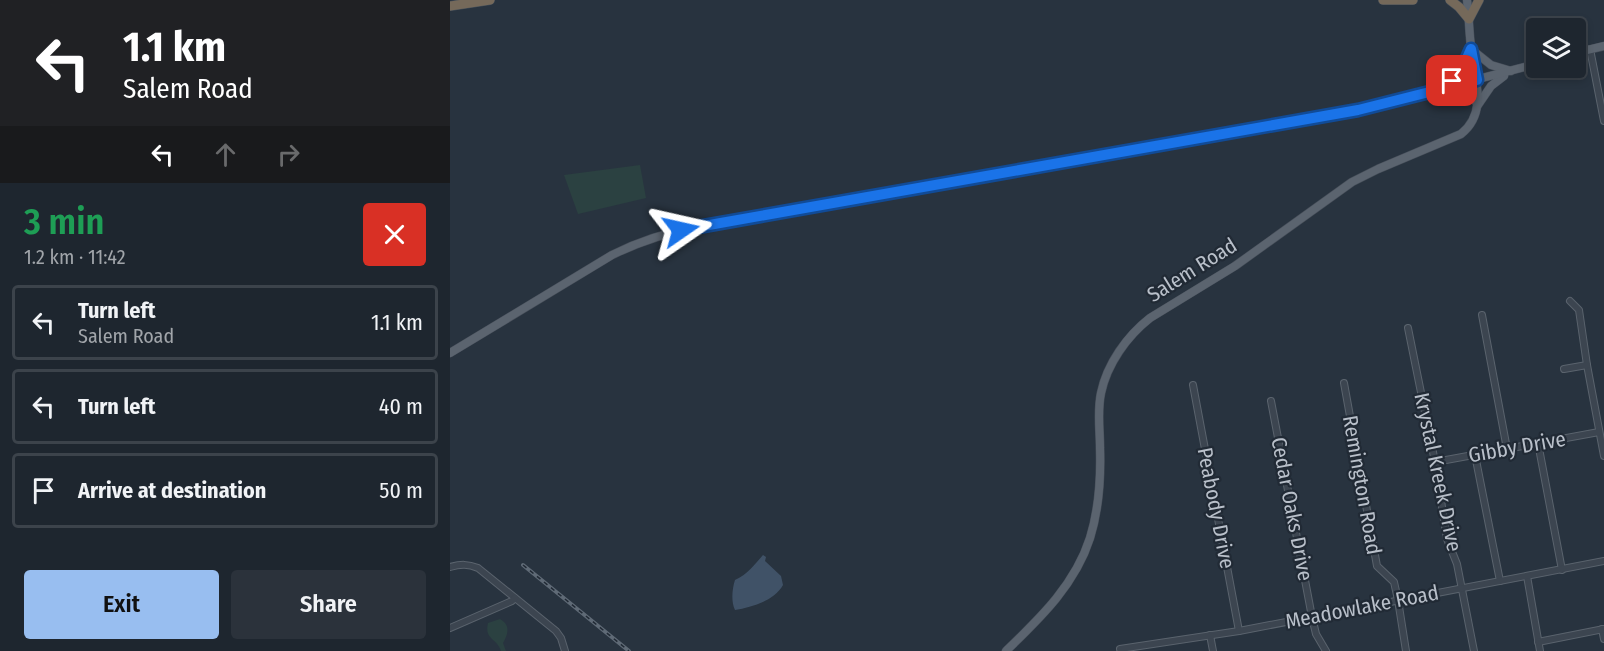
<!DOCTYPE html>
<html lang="en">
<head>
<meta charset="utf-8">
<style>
  body { margin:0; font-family:"Fira Sans Condensed",sans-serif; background:#2b323b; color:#f1f3f6; height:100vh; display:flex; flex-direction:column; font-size:22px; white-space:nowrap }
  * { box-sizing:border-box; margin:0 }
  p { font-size:20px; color:#a1a5aa }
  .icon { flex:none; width:33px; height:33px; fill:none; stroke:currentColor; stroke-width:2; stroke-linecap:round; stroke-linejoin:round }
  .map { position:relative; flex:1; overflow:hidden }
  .side { display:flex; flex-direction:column; background:#1e262f; width:450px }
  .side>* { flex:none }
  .guide { background:#202124; color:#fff; overflow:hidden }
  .controls { position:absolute; left:1076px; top:18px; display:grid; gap:12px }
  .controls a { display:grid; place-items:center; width:60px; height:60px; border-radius:6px; background:#1e262f; box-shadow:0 3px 9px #0003,0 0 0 2px #3c434b; font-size:30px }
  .pin { position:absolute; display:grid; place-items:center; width:51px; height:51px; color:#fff; margin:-26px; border-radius:12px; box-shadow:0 3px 9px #0006 }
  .me { position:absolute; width:66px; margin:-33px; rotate:79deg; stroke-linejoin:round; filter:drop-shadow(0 0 4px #0008) }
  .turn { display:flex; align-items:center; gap:21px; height:126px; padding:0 24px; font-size:27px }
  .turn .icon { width:78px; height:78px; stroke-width:2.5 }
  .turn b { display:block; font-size:42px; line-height:51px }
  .lanes { display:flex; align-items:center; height:57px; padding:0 24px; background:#0003; justify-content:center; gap:30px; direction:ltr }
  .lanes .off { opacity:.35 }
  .round { display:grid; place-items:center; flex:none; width:63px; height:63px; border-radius:6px; background:#2b323b }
  .summary { display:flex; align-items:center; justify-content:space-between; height:102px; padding:0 24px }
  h1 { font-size:36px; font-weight:600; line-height:45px; color:#1e9e55 }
  .cta { display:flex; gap:12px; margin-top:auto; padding:12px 24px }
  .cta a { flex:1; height:69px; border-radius:6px; background:#98bef0; color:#111; font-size:24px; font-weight:600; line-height:69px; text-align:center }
  .cta a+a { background:#2b323b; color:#f1f3f6 }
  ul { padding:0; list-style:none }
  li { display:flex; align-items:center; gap:18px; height:75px; margin:0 12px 9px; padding:0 12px; border:3px solid #3c434b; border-radius:6px }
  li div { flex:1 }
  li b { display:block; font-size:22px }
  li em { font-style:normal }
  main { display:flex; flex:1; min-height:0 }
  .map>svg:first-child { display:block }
  .green { fill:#2b4141 }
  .water { fill:#405267 }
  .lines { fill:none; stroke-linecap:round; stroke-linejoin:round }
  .minor-casing { stroke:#5a636d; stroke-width:8 }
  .major-casing { stroke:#464e59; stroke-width:9 }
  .highway-casing { stroke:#47505a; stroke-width:10 }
  .minor { stroke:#3c4550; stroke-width:6 }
  .major { stroke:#5b646f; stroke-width:8 }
  .highway { stroke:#75695a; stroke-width:9 }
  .rail-casing { stroke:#5f6a76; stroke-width:4 }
  .rail { stroke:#212a35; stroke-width:1.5; stroke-dasharray:4.5; stroke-linecap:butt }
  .route-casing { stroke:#114b97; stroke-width:15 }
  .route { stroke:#1a73e8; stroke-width:10 }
  .labels { text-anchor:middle; stroke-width:4.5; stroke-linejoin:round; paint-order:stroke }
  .street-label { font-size:21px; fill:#b9c0ca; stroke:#212a35 }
</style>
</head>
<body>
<main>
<section class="side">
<div class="guide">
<div class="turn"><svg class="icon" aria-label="left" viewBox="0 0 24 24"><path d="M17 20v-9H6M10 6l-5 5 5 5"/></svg><div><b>1.1 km</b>Salem Road</div></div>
<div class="lanes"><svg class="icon" aria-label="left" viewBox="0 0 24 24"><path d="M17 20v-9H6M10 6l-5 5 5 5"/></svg><svg class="icon off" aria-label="ahead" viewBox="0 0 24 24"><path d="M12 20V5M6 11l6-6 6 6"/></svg><svg class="icon off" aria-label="right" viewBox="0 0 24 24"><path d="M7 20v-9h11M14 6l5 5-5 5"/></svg></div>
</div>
<div class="summary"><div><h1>3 min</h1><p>1.2 km · 11:42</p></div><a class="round" style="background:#d93025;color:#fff"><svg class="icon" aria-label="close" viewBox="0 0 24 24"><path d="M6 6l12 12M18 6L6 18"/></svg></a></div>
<ul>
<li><svg class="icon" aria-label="left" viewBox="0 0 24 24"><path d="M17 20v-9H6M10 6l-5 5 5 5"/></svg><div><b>Turn left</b><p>Salem Road</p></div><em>1.1 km</em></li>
<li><svg class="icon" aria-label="left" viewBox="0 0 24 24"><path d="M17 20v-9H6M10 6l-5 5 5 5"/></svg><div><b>Turn left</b></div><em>40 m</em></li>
<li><svg class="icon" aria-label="arrive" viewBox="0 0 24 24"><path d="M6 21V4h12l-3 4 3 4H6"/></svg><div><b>Arrive at destination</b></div><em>50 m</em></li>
</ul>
<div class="cta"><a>Exit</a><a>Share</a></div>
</section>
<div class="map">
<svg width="1154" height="651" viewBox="0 0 1154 651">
  <rect width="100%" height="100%" fill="#28333f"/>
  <g class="green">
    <path d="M190,165L196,198L128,214L114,175Z"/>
    <path d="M50,619C61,625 58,634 53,643L56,651H51C47,638 34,640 38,623Z"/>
  </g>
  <path class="water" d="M313,555L316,557L315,561L331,576L333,585C324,601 302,607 285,610C281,602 282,589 285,580C297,575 305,564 313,555Z"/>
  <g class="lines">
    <g class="minor-casing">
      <g id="minor">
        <path d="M1140,49L1154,121"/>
        <path d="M1120,301L1129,310L1137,365L1154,456"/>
        <path d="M1032,315L1057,449"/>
        <path d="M958,328L985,462L997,539L1007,564L1024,651"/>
        <path d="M1114,369L1137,365"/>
        <path d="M894,383L927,566L944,582L948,600L956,651"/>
        <path d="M743,385L789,631"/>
        <path d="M821,401L862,617L866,634L876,651"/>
        <path d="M1088,443L1112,570"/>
        <path d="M1025,455L1050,581"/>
        <path d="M985,462L1149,432"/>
        <path d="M0,567C11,564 18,564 28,568L106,631L111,638L115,651"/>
        <path d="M1077,576L1090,651"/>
        <path d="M0,628L62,601L65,598"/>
        <path d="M1152,629L1154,639"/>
        <path d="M760,635L763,651"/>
        <path d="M1088,642L1154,629"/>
        <path d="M670,649L789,631L1154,561"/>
      </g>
    </g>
    <g class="major-casing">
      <g id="major">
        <path d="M1125,53L1154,46"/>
        <path d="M996,86L1009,74L1021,49L1041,65L1061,71"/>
        <path d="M1005,87C1016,88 1022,90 1025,101"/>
        <path d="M1028,105L1041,86L1054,76"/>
        <path d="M0,353L162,255C190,241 219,232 250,226L908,110L1086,64"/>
        <path d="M556,651C590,618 625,585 640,538C649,509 651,479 650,448C650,429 647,412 651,393C657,364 677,336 700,318L785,266L902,182L928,169L1011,134C1039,112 1024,77 1021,47C1019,31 1019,16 1017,0"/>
      </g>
    </g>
    <g class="highway-casing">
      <g id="highway">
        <path d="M933,0H963"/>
        <path d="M1000,0L1009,7L1019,19L1029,0"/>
        <path d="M0,6L40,0"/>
      </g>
    </g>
    <use href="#minor" class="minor"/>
    <use href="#major" class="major"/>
    <use href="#highway" class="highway"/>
    <g class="rail-casing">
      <path id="rail" d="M73,565L179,651"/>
    </g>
    <use href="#rail" class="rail"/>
  </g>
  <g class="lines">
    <g class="route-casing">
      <path id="route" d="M231,230L908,110L1027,80L1021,49L1013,67L1002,81"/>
    </g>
    <use href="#route" class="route"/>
  </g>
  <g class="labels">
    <g class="street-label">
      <text transform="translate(742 270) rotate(-32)" y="7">Salem Road</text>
      <text transform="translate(1067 447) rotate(-10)" y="7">Gibby Drive</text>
      <text transform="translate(988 472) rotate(78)" y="7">Krystal Kreek Drive</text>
      <text transform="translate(912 485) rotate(80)" y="7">Remington Road</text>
      <text transform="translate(766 508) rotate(79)" y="7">Peabody Drive</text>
      <text transform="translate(842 509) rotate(79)" y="7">Cedar Oaks Drive</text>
      <text transform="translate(912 607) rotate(-11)" y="7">Meadowlake Road</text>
    </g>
  </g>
</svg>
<div class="controls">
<a><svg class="icon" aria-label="layers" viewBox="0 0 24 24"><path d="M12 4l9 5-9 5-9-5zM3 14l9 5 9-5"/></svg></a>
</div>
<div class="pin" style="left:1002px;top:81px;background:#d93025"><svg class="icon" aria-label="arrive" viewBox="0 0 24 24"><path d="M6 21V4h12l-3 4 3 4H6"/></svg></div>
<svg class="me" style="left:231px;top:230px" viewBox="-20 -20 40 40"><path d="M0-17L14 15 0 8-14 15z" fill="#1a73e8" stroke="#fff" stroke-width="4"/></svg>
</div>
</main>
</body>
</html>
